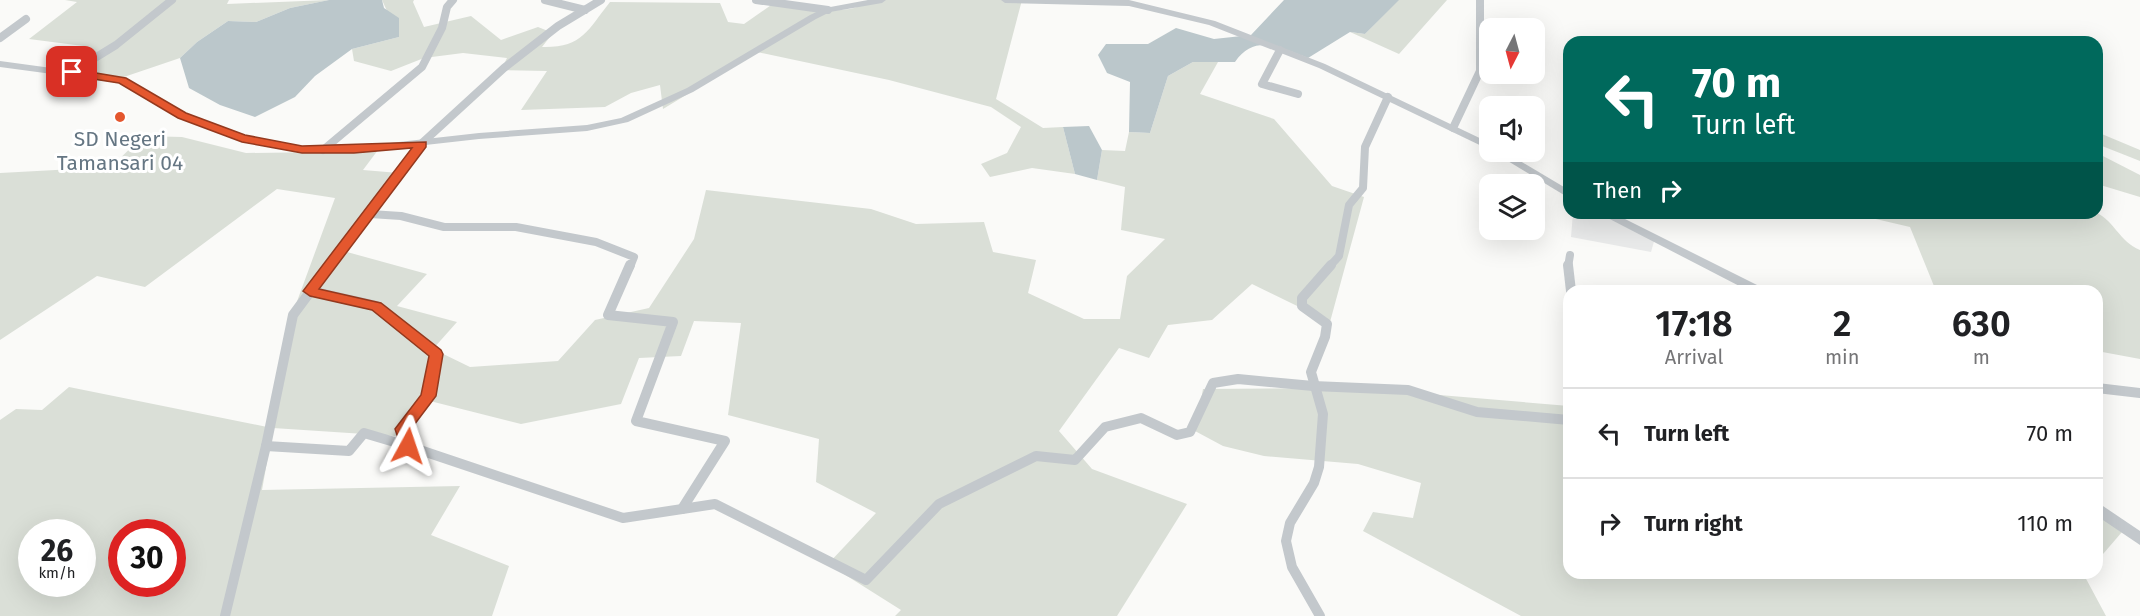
<!DOCTYPE html>
<html lang="en">
<head>
<meta charset="utf-8">
<style>
  body { margin:0; font-family:"Fira Sans",sans-serif; background:#f6f6f6; color:#202124; height:100vh; display:flex; flex-direction:column; font-size:22px; white-space:nowrap }
  * { box-sizing:border-box; margin:0 }
  p { font-size:20px; color:#757577 }
  .icon { flex:none; width:33px; height:33px; fill:none; stroke:currentColor; stroke-width:2; stroke-linecap:round; stroke-linejoin:round }
  .map { position:relative; flex:1; overflow:hidden }
  .sheet { position:absolute; left:1563px; top:285px; width:540px; height:294px; display:flex; flex-direction:column; background:#fff; border-radius:18px; box-shadow:0 6px 24px #0002 }
  .sheet>* { flex:none }
  .banner { position:absolute; left:1563px; top:36px; width:540px; height:183px; border-radius:18px; box-shadow:0 6px 24px #0002; background:#00695c; color:#fff; overflow:hidden }
  .needle { width:39px; rotate:186deg }
  .controls { position:absolute; left:1479px; top:18px; display:grid; gap:12px }
  .controls a { display:grid; place-items:center; width:66px; height:66px; border-radius:12px; background:#fff; box-shadow:0 6px 24px #0002; font-size:30px }
  .speed { position:absolute; left:18px; top:519px; display:flex; gap:12px; font-size:30px; font-weight:700; text-align:center }
  .speed>* { display:grid; place-content:center; width:78px; height:78px; border-radius:50%; background:#fff; box-shadow:0 6px 24px #0002; line-height:1 }
  .speed small { font-size:15px; font-weight:400 }
  .speed .limit { border:9px solid #d22; background:#fff; color:#111 }
  .pin { position:absolute; display:grid; place-items:center; width:51px; height:51px; color:#fff; margin:-26px; border-radius:12px; box-shadow:0 3px 9px #0006 }
  .me { position:absolute; width:66px; margin:-33px; rotate:5deg; stroke-linejoin:round; filter:drop-shadow(0 0 4px #0008) }
  .turn { display:flex; align-items:center; gap:21px; height:126px; padding:0 30px; font-size:27px }
  .turn .icon { width:78px; height:78px; stroke-width:2.5 }
  .turn b { display:block; font-size:42px; line-height:51px }
  .then { display:flex; align-items:center; height:57px; padding:0 30px; background:#0003; gap:12px; font-size:22px }
  .eta { display:flex; justify-content:space-evenly; align-items:center; height:102px; text-align:center }
  .eta b { font-size:36px; font-weight:600; line-height:42px }
  ul { padding:0; list-style:none }
  li { display:flex; align-items:center; gap:18px; height:90px; padding:0 30px; border-top:2px solid #e0e0e0 }
  li div { flex:1 }
  li b { display:block; font-size:22px }
  li em { font-style:normal }
  .map>svg:first-child { display:block }
  .built { fill:#e8e9e9 }
  .green { fill:#dadfd7; fill-rule:evenodd }
  .water { fill:#bbc7cb }
  .lines { fill:none; stroke-linecap:round; stroke-linejoin:round }
  .minor-far1 { stroke:#c3c8cc; stroke-width:8 }
  .minor { stroke:#c3c8cc; stroke-width:10 }
  .tertiary { fill:#c3c8cc; fill-rule:evenodd }
  .route { fill:#e4572e; stroke:#94391e; stroke-width:1.5 }
  .poi-dot { fill:#e4572e; stroke:#fff; stroke-width:2 }
  .labels { text-anchor:middle; stroke-width:6; stroke-linejoin:round; paint-order:stroke }
  .poi-label { font-size:21px; fill:#657683; stroke:#fff }
</style>
</head>
<body>
<div class="map">
<svg width="2140" height="616" viewBox="0 0 2140 616">
  <rect width="100%" height="100%" fill="#fafaf8"/>
  <path class="built" d="M1573,213H1602L1655,238L1651,252L1571,237Z"/>
  <g class="green">
    <path d="M65,0H229L227,4L329,0L290,8L256,22L228,21L197,42L180,58L118,79L53,69L91,47L29,39L77,2Z"/>
    <path d="M382,0H414L413,2L424,27L471,16L501,40L538,27L553,33L542,47C582,48 587,31 610,2L720,3L728,22L744,24L774,3C797,6 852,19 868,0H1022L996,99L1043,128L1063,127L1075,174L1032,168L990,177L981,164L1007,153L1021,127L991,107L889,80L757,52L663,109L660,85L631,93L605,107L521,110L547,71L501,70L507,58L463,53L424,58L391,71L354,61L352,49L399,37Z"/>
    <path d="M1398,0H1447L1399,54L1350,32L1365,34Z"/>
    <path d="M1193,62H1218L1200,94L1274,119L1332,186L1364,197L1330,322L1252,284L1212,320L1168,325L1149,358L1119,348L1059,431L1092,469L1187,504L1117,616H895L901,610L828,564L876,513L816,482L819,439L728,415L741,323L694,321L681,356L639,358L621,404L521,424L426,400L395,436L273,428L262,490L460,486L431,535L509,566L492,616H0V420L16,409L42,410L69,387L272,428L292,315L335,198L277,189L145,287L97,276L0,340V173L111,167L143,136L182,137L246,153L322,152L381,146L363,170L399,173L347,252L427,274L397,306L457,322L433,349L470,367L558,361L595,320L649,308L694,239L706,190L871,209L916,224L984,222L993,252L1036,260L1028,293L1084,319H1120L1127,276L1165,239L1121,230L1125,187L1097,180L1102,150L1125,151L1129,132L1150,133L1168,76ZM32,532H82V584H32ZM122,532H172V584H122Z"/>
    <path d="M2097,132L2140,150V161L2097,144Z"/>
    <path d="M2097,153L2140,175V197L2097,184Z"/>
    <path d="M1850,213H2097C2115,222 2119,241 2140,250V359L2097,351V291H1936L1910,227Z"/>
    <path d="M1356,388L1569,406V573H2086L2084,575L2106,616H1521L1363,531L1373,512L1413,518L1421,483L1358,464L1264,456L1223,446L1195,431L1203,389Z"/>
    <path d="M2097,504L2128,525L2097,561Z"/>
  </g>
  <g class="water">
    <path d="M329,0H382L384,8L399,18V37L352,49L315,76L295,97L255,117L220,105L189,88L180,58L197,42L228,21L256,22L290,8Z"/>
    <path d="M1284,0H1399L1365,34L1350,32L1308,58C1281,48 1255,33 1235,62H1193L1168,76L1150,133L1129,132L1130,82L1107,73L1098,55L1106,44H1148L1176,28L1214,39L1251,35Z"/>
    <path d="M1089,126L1102,150L1097,180L1075,174L1063,127Z"/>
  </g>
  <g class="lines">
    <g class="minor-far1">
      <path d="M545,0L585,10"/>
      <path d="M756,0L828,10"/>
      <path d="M0,38L26,19"/>
      <path d="M1280,50L1262,84L1298,94"/>
      <path d="M72,72L116,45L172,0"/>
      <path d="M1453,128L1480,71V0"/>
      <path d="M323,150L422,67L442,28L447,7L453,0"/>
      <path d="M370,214L401,216L444,227H516L596,242L634,257L630,267"/>
      <path d="M329,267L421,144L504,68L558,26L601,0"/>
      <path d="M1329,267L1339,256L1349,205L1363,188L1365,147L1388,97"/>
      <path d="M1568,267L1570,255"/>
    </g>
    <g class="minor">
      <path d="M630,265L608,315L673,322L636,421L725,441L682,509"/>
      <path d="M1568,265L1571,291"/>
      <path d="M310,291L376,306L436,354L428,397L403,429L408,446L623,518L715,504L866,580L939,504L1036,456L1075,460L1105,427L1141,418L1177,435L1190,432L1213,383L1238,379L1313,386L1408,390L1477,412L1569,420V413"/>
      <path d="M2097,388L2140,393"/>
      <path d="M266,446L349,451L364,433L408,446"/>
      <path d="M225,616L266,446L293,315L330,265"/>
      <path d="M1320,616L1292,567L1286,541L1290,523L1314,483L1319,467L1323,414L1311,372L1325,337L1327,324L1302,306V298L1331,265"/>
    </g>
    <g class="tertiary">
      <path d="M868,0H886L882,3L830,12L816,19L693,92L628,122L587,131L479,139L354,153H302L242,141L178,117L119,83L0,67V61L125,78L186,113L245,135L302,147H354L479,133L587,125L621,118L687,88L810,15L825,8Z"/>
      <path d="M1001,0H1129L1215,21L1325,64L1490,143V150L1319,68L1209,25L1129,6L1005,3Z"/>
      <path d="M1493,152H1505L1569,190V198Z"/>
      <path d="M1598,213H1613L1763,288L1765,291H1749Z"/>
      <path d="M2097,502L2140,531V545L2097,516Z"/>
    </g>
  </g>
  <path class="route" d="M72,69L126,78L186,113L245,135L302,146L426,142V147L319,289L381,303L441,350L443,354L436,396L411,429L415,446L413,450H402L395,429L421,395L429,356L372,310L310,296L303,291L412,148L354,153H302L242,142L178,118L119,83L68,75L66,72Z"/>
  <circle class="poi-dot" cx="120" cy="117" r="6"/>
  <g class="labels">
    <g class="poi-label">
      <text x="120" y="146">SD Negeri<tspan x="120" dy="24">Tamansari 04</tspan></text>
    </g>
  </g>
</svg>
<div class="controls">
<a><svg class="needle" viewBox="-14 -14 28 28"><path d="M0-13l5 13h-10z" fill="#e53935"/><path d="M0 13l5-13h-10z" fill="#757577"/></svg></a>
<a><svg class="icon" aria-label="sound" viewBox="0 0 24 24"><path d="M4 9h4l5-4v14l-5-4H4zM17 9q2 3 0 6"/></svg></a>
<a><svg class="icon" aria-label="layers" viewBox="0 0 24 24"><path d="M12 4l9 5-9 5-9-5zM3 14l9 5 9-5"/></svg></a>
</div>
<div class="speed"><div>26<small>km/h</small></div><div class="limit">30</div></div>
<div class="pin" style="left:72px;top:72px;background:#d93025"><svg class="icon" aria-label="arrive" viewBox="0 0 24 24"><path d="M6 21V4h12l-3 4 3 4H6"/></svg></div>
<svg class="me" style="left:408px;top:446px" viewBox="-20 -20 40 40"><path d="M0-17L14 15 0 8-14 15z" fill="#e4572e" stroke="#fff" stroke-width="4"/></svg>
<div class="banner">
<div class="turn"><svg class="icon" aria-label="left" viewBox="0 0 24 24"><path d="M17 20v-9H6M10 6l-5 5 5 5"/></svg><div><b>70 m</b>Turn left</div></div>
<div class="then">Then<svg class="icon" aria-label="right" viewBox="0 0 24 24"><path d="M7 20v-9h11M14 6l5 5-5 5"/></svg></div>
</div>
<section class="sheet">
<div class="eta">
<div><b>17:18</b><p>Arrival</p></div>
<div><b>2</b><p>min</p></div>
<div><b>630</b><p>m</p></div>
</div>
<ul>
<li><svg class="icon" aria-label="left" viewBox="0 0 24 24"><path d="M17 20v-9H6M10 6l-5 5 5 5"/></svg><div><b>Turn left</b></div><em>70 m</em></li>
<li><svg class="icon" aria-label="right" viewBox="0 0 24 24"><path d="M7 20v-9h11M14 6l5 5-5 5"/></svg><div><b>Turn right</b></div><em>110 m</em></li>
</ul>
</section>
</div>
</body>
</html>
